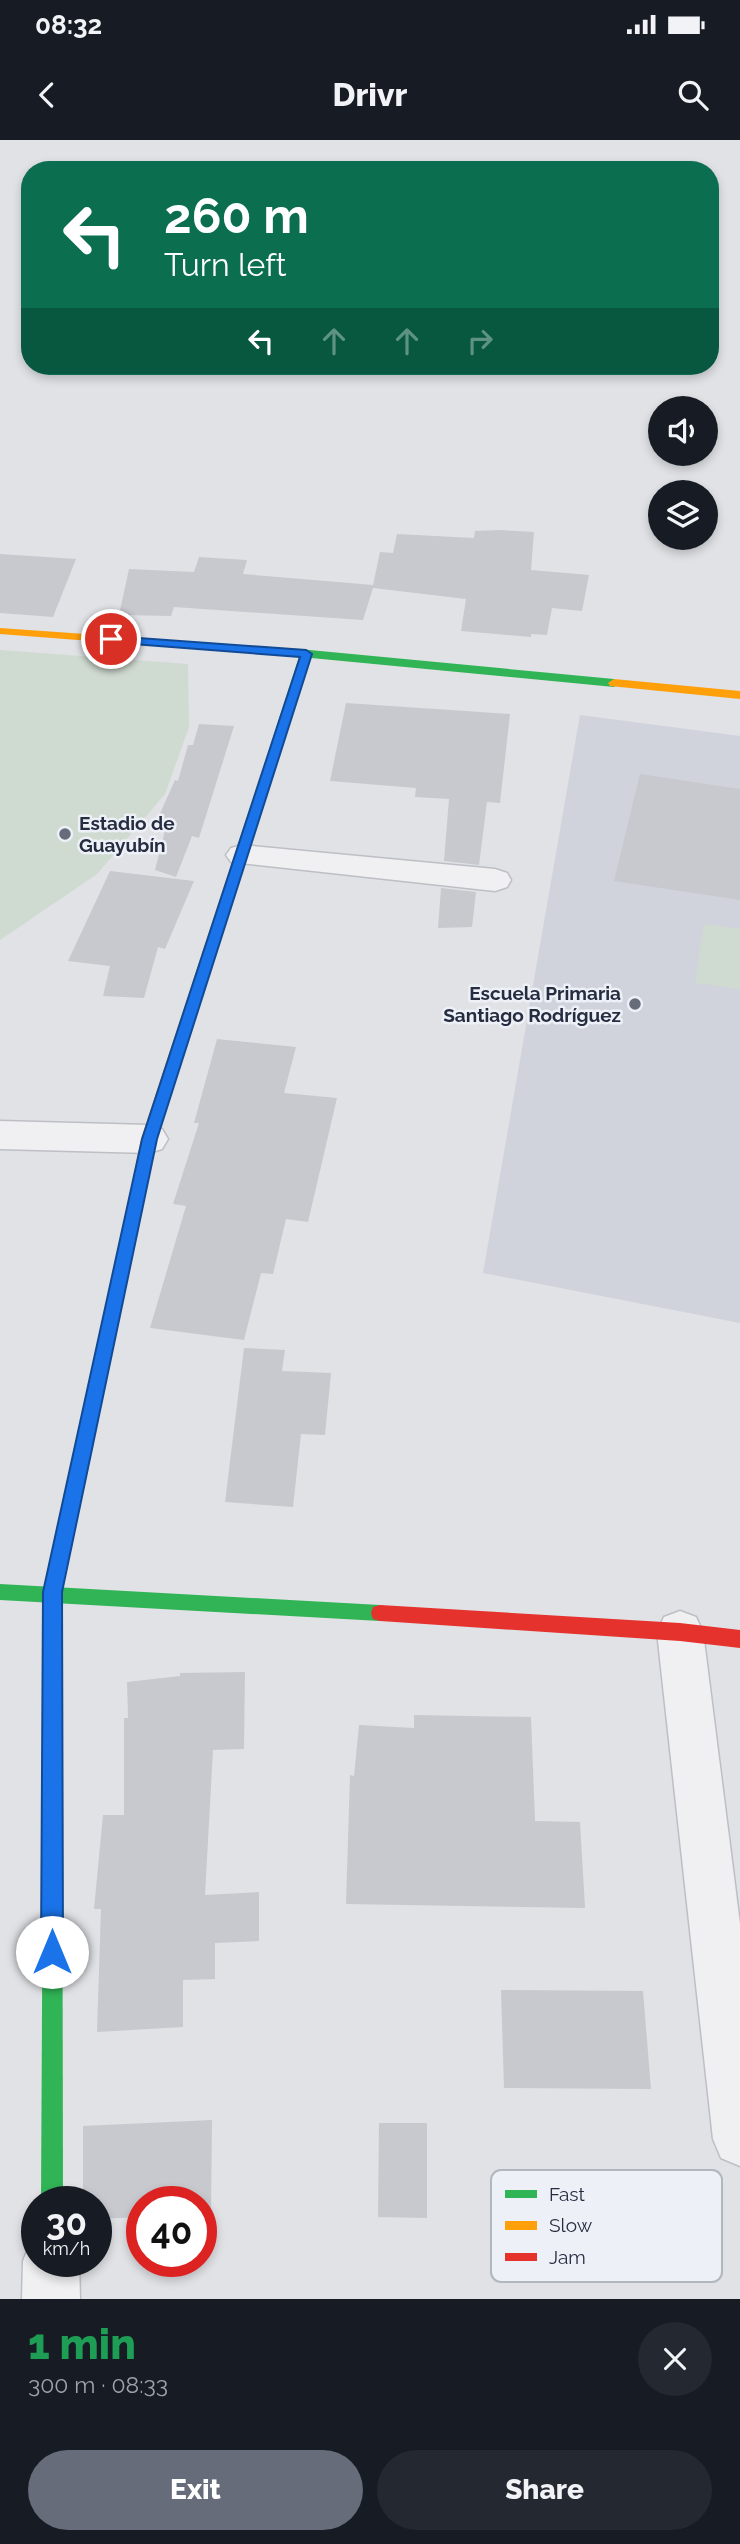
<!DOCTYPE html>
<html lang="en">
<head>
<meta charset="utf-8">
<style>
  body { margin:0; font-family:Raleway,sans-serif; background:#242831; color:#f1f3f6; height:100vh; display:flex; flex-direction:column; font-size:26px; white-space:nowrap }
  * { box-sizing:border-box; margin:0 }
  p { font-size:23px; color:#9ea1a6 }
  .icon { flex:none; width:38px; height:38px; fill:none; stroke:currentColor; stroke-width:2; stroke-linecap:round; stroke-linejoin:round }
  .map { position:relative; height:2159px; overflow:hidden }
  .drawer { display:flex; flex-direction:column; background:#171b24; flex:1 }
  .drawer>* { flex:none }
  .top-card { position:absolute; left:21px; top:21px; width:698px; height:214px; border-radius:28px; box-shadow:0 4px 10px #0003; background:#0b6e4f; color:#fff; overflow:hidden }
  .tools { position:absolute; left:648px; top:256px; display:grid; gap:14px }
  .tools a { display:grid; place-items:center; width:70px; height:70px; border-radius:50%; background:#171b24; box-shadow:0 4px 10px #0003; font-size:35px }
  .speed { position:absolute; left:21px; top:2046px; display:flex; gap:14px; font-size:35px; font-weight:700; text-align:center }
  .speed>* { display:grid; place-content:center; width:91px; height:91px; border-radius:50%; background:#171b24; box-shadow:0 4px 10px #0003; line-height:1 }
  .speed small { font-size:18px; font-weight:400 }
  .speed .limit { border:10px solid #d22; background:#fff; color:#111 }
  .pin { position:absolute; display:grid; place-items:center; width:60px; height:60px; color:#fff; margin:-30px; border:4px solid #fff; border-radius:50%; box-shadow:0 2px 7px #0007 }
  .me { position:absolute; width:77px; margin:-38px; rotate:0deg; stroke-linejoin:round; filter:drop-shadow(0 0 5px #0008) }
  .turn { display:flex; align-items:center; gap:24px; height:147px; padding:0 28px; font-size:32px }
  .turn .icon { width:91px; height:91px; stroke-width:2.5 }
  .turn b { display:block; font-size:49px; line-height:60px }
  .lanes { display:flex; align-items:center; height:66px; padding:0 28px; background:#0003; justify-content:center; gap:35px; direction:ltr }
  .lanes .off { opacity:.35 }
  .round { display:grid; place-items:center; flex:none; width:74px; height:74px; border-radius:37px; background:#242831 }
  .overview { display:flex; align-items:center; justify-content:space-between; height:119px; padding:0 28px }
  h1 { font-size:42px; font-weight:800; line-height:52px; color:#1e9e55 }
  .cta { display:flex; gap:14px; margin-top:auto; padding:14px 28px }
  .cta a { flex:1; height:80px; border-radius:42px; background:#676c7a; color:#fff; font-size:28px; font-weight:800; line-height:80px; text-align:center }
  .cta a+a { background:#242831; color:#f1f3f6 }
  .status { display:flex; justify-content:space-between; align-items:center; height:49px; padding:0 35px; background:#171b24; direction:ltr }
  .status svg { height:19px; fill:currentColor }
  header { display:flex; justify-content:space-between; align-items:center; height:91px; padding:0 28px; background:#171b24; font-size:32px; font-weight:800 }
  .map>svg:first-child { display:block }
  .built { fill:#d0d3dc }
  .green { fill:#cfdad0 }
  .building { fill:#c7c9ce }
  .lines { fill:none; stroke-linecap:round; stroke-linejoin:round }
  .street-casing { stroke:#bdbfc4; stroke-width:3 }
  .street { fill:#f0f0f2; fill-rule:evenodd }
  .fast { fill:#30b455; fill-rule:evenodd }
  .slow { fill:#ff9f0a; fill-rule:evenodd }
  .jam { fill:#e5322d; fill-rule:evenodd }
  .route { fill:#1a73e8; stroke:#114b97; stroke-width:2 }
  .poi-dot { fill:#676c7a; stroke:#edf0f6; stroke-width:2.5 }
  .labels { text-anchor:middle; stroke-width:5; stroke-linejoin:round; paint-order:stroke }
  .poi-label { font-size:19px; font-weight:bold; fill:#262d40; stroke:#edf0f6; text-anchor:start }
  .key { fill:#edf0f6; stroke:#b1b6bf; stroke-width:2 }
  .key-label { font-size:19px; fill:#262d40 }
</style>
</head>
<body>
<div class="status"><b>08:32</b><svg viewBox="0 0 49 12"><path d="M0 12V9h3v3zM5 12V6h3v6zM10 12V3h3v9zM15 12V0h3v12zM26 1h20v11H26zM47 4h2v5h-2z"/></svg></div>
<header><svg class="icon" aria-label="back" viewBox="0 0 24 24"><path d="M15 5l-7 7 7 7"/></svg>Drivr<svg class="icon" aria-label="search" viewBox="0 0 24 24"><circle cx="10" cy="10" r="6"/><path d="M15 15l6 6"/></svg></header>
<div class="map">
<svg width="740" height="2159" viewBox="0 0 740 2159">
  <rect width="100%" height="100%" fill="#e0e2e6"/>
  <path class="built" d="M580,575L740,596V1183L483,1133Z"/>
  <g class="green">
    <path d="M0,510L188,524L189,587L165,654L97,734L0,800Z"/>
    <path d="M704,784L740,789V849L695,843Z"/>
  </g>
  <g class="building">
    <path d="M500,390L534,392L531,430L589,435L582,471L552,468L547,495L531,494V497L461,491L466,459L373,448L363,480L174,467L171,476L119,475L129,429L194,432L199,417L247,420L243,434L373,445L380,412L393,413L397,394L474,398L475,391Z"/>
    <path d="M0,414L76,419L53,477L0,473Z"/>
    <path d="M346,563L510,574L500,663L487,662L479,725L444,721L449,659L415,657L416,648L330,641Z"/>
    <path d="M199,584L234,586L199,698L192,696L176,737L155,730L168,679L158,678L175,640L178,641L188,605H193Z"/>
    <path d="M640,634L740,649V760L614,741Z"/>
    <path d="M110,731L194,741L165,809L158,807L144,858L103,856L110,826L68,821Z"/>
    <path d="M441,748L476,752L472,787L438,788Z"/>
    <path d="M217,899L296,907L284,953L337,958L308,1082L286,1079L273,1134L261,1133L244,1200L150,1188L186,1066L173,1064L199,983H194Z"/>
    <path d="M244,1208L285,1210L282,1231L331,1233L325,1295L301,1294L293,1367L225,1362Z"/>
    <path d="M245,1532L244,1609L213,1610L205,1755L259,1752V1801L215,1803V1839L183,1840V1887L97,1892L101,1769H94L103,1675H124V1578H128L127,1542L180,1536V1533Z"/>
    <path d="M414,1575L531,1577L535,1681L580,1682L585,1768L346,1764L350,1635L354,1636L359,1585L414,1588Z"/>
    <path d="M501,1850L643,1851L651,1949L504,1948Z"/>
    <path d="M212,1980L211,2073L201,2074V2062H142V2077L96,2079V2062H83V1986Z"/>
    <path d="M379,1983H427V2078L378,2077Z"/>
  </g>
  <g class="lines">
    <g class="street-casing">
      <g id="street">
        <path d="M242,705L495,729L507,733L511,740L507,747L495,751L231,722L226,715L231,708Z"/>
        <path d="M0,981L149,985L162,989L168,999L162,1009L149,1013L0,1009Z"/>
        <path d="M680,1471L696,1477L703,1492L740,1784V2026L721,2018L713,1999L657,1492L664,1477Z"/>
        <path d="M37,2098V2121H79L80,2159H22L23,2121L31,2101Z"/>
      </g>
    </g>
    <use href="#street" class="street"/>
    <g class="fast">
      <path d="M299,509L614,539L620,543L614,547L311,518L280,613L278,616H270L268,613L299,517L293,513Z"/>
      <path d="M0,1444L380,1465L387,1467L389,1473L387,1479L380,1481L0,1460Z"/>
      <path d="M53,1479L60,1481L62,1487L63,2062H41L44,1487L46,1481Z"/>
    </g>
    <g class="slow">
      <path d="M0,488L299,509L305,513L299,517L0,494Z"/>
      <path d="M614,539L740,551V559L610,546L608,543Z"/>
      <path d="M274,609L280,613L157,999L147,1048L139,1054L131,1048L141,999L268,613Z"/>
    </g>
    <g class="jam">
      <path d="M139,1042L147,1048L62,1453V1487L60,1493L53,1495L46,1493L44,1487V1453L131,1048Z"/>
      <path d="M380,1465L680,1483L740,1490V1508L680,1501L380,1481L373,1479L371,1473L373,1467Z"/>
    </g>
  </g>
  <path class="route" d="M111,496L306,510L312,514L157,999L62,1452L63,1812L59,1820L52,1823L44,1820L41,1812L43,1452L142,999L300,517L107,502L106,499Z"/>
  <g class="poi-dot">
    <circle cx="65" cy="694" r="7"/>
    <circle cx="635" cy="864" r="7"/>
  </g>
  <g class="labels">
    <g class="poi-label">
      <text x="79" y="690">Estadio de<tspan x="79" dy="22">Guayubín</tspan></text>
      <text x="621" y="860" text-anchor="end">Escuela Primaria<tspan x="621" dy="22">Santiago Rodríguez</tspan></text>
    </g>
  </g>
  <rect x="491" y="2030" width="231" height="112" rx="10" class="key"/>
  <rect x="505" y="2050" width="32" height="8" fill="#30b455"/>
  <rect x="505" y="2081" width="32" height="9" fill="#ff9f0a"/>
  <rect x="505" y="2113" width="32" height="8" fill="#e5322d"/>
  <g class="key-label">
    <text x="549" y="2061">Fast</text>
    <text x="549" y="2092">Slow</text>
    <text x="549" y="2124">Jam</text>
  </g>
</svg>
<div class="tools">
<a><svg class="icon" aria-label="sound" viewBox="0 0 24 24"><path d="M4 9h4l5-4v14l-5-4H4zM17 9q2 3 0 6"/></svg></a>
<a><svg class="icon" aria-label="layers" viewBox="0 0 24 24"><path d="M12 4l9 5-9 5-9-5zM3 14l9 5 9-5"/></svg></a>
</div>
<div class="speed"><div>30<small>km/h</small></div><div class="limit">40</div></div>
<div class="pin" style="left:111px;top:499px;background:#d93025"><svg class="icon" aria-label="arrive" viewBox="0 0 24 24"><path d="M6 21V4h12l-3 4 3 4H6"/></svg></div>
<svg class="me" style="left:52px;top:1812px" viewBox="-20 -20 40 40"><circle r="19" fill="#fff"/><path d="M0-13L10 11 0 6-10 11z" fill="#1a73e8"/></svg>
<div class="top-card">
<div class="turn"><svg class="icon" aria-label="left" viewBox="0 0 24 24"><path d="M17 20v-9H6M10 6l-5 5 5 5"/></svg><div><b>260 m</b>Turn left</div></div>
<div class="lanes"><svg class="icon" aria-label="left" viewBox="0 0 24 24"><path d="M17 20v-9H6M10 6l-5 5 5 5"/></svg><svg class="icon off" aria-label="ahead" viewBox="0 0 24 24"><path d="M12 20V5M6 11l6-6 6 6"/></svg><svg class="icon off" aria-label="ahead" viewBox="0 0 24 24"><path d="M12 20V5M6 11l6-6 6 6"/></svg><svg class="icon off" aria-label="right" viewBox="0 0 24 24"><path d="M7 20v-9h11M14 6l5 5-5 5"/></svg></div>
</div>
</div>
<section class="drawer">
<div class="overview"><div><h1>1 min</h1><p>300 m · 08:33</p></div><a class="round"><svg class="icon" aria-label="close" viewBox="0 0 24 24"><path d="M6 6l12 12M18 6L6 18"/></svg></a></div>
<div class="cta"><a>Exit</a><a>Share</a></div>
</section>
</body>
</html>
